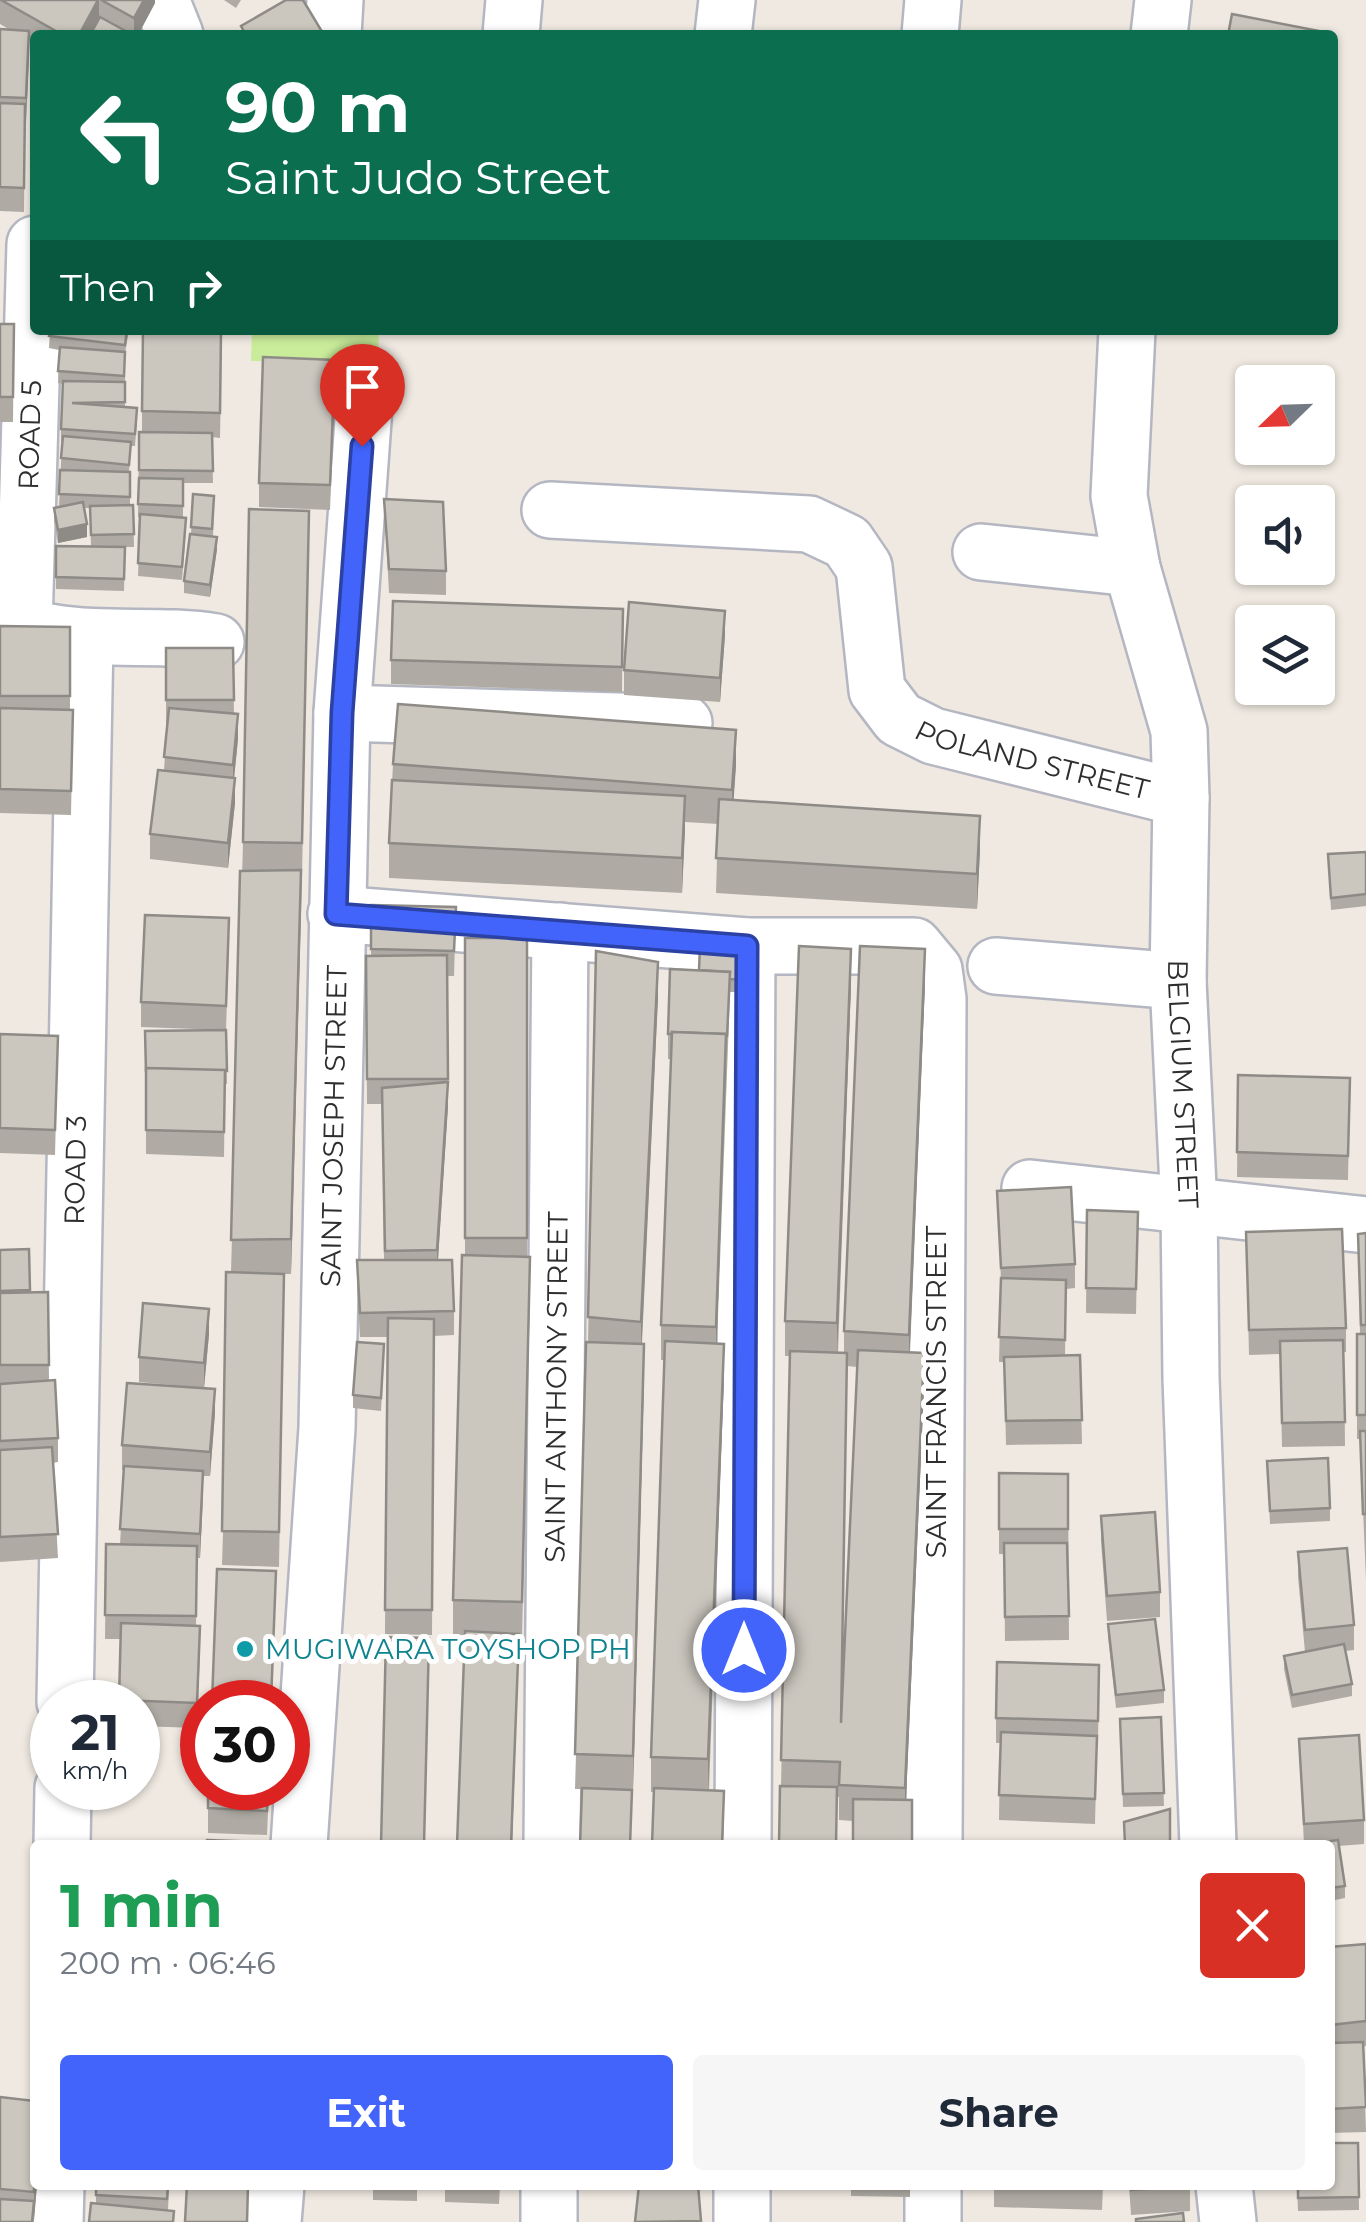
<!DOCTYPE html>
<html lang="en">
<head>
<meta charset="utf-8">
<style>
  body { margin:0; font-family:Montserrat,sans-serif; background:#f6f6f7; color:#1f2937; height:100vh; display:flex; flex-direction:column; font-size:38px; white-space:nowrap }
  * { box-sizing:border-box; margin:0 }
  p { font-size:32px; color:#747a83 }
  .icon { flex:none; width:55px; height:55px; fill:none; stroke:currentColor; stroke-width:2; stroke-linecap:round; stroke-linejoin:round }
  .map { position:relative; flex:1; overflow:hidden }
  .side { position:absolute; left:30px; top:1840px; width:1305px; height:350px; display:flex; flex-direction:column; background:#fff; border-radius:10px; box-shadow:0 2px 8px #0004 }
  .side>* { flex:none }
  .hud { position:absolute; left:30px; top:30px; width:1308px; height:305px; border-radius:10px; box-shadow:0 2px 8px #0004; background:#0b6e4f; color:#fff; overflow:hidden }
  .needle { width:65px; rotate:247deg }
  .controls { position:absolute; left:1235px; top:365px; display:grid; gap:20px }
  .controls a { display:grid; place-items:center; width:100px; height:100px; border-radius:10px; background:#fff; box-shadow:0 2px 8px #0004; font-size:50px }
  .speed { position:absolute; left:30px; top:1680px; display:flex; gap:20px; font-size:50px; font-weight:700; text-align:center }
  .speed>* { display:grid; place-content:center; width:130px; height:130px; border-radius:50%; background:#fff; box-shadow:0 2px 8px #0004; line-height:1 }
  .speed small { font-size:25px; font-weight:400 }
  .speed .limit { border:15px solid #d22; background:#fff; color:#111 }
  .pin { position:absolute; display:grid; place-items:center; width:85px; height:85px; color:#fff; margin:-102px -42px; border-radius:50% 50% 50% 0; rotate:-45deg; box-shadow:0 0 10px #0007 }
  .pin .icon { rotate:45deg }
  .me { position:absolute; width:110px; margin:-55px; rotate:0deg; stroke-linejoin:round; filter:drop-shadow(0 0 8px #0008) }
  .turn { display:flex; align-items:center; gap:35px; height:210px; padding:0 30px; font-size:45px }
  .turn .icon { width:130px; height:130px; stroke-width:2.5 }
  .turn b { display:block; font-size:70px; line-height:85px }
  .then { display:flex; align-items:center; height:95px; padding:0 30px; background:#0003; gap:20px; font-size:38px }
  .round { display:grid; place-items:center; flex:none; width:105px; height:105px; border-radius:10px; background:#f6f6f7 }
  .head { display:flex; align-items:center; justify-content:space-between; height:170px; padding:0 30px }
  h1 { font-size:60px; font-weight:700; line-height:75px; color:#1e9e55 }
  .action { display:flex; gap:20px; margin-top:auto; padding:20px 30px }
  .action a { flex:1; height:115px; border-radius:10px; background:#4264fb; color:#fff; font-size:40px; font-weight:700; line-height:115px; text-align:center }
  .action a+a { background:#f6f6f7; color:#1f2937 }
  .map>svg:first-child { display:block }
  .pitch { fill:#c9ec9a }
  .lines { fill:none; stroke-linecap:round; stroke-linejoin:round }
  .minor-casing { stroke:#b4b7c1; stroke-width:60 }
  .minor { stroke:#fff; stroke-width:55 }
  .wall { fill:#afaba4; fill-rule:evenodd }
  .shaded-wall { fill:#8e8b86 }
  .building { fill:#cbc7bf; stroke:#8e8b86; stroke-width:2.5 }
  .route-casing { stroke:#2b41a3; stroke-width:25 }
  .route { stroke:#4264fb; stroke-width:18 }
  .culture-dot { fill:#0f9aa8; stroke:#fff; stroke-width:4 }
  .labels { text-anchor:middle; stroke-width:10; stroke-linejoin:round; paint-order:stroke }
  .street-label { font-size:28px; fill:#2e2e2e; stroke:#fff }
  .culture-label { font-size:28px; fill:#0d838f; stroke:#fff; text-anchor:start }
</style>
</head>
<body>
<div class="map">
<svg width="1366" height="2222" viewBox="0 0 1366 2222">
  <rect width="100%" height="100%" fill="#efe9e1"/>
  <path class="pitch" d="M252,330H379L378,363L251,361Z"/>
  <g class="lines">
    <g class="minor-casing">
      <g id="minor">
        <path d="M161,0L175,35"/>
        <path d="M333,35L335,0"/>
        <path d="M511,35L514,0"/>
        <path d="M723,35L727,0"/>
        <path d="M930,35L933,0"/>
        <path d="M1159,35L1163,0"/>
        <path id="s1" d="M1127,330L1119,496L1132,568L1179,731L1181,798L1178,981L1189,1207L1191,1378L1208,1845"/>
        <path id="s2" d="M550,510L809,524L847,542L864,567L877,690L899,719L933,736L1181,798"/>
        <path d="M981,552L1132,568"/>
        <path id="s3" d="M24,627L35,244"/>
        <path d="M50,632C106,642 161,633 216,642"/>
        <path d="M342,713L684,723"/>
        <path d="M336,914L747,946H914L934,970L938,999L934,1845"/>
        <path d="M996,966L1178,981"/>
        <path d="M1030,1188L1366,1225"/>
        <path id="s4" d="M65,1702L85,638"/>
        <path d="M62,1845L63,1788"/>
        <path id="s5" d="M299,1845L327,1428L342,713L364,407"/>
        <path id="s6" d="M552,1845L560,931"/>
        <path d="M743,1845L747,946"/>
        <path d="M1224,2185L1228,2222"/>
        <path d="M55,2222L56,2185"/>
        <path d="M273,2222L276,2185"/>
        <path d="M549,2222V2185"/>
        <path d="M742,2222V2185"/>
        <path d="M933,2222V2185"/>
      </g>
    </g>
    <use href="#minor" class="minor"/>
  </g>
  <g class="wall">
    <path d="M0,0H155V3L138,35H35V44L29,40L25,122L24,212L0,211V29L10,30L0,24Z"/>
    <path d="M224,0H241L236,8Z"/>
    <path d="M0,324H14L13,422H0Z"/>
    <path d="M50,330H129L125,353V407L137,420L135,446H131L129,472H130V505H133L134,547H113H125L124,591L56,589V546H91L90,508H84L87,537L58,543L54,521V508L59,507L62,442H61V429L63,384L58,383L59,350L49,348Z"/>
    <path d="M222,330L220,438L212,437L213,483H183V517L186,530L182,580L138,576L140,517H138L139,432H142V411Z"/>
    <path d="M335,385L330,510L259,507V483Z"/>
    <path d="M193,494L214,509L213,536L217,549L210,597L184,593V581L191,534Z"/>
    <path d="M384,499L446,571V595L389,593Z"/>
    <path d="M309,511L302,878L291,1274H284L279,1567L222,1565L231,1272L243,842Z"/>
    <path d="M623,609L622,692L391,684V660Z"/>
    <path d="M0,626L70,627V710H73L71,815L0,813Z"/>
    <path d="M725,635L720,702L624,695V670Z"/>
    <path d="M166,648H233L234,714L238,739L234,778L235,803L228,868L150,859V834L164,770L167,725H166Z"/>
    <path d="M393,764L736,765L733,800L980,850L977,909L716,893L718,824L685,822L682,893L389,878V843Z"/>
    <path d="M1366,852V906L1331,910L1328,854Z"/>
    <path d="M456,907L454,976H447L448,1106L438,1260L454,1311V1335L434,1336L432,1635L385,1634L387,1337H360L357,1284V1260H384L382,1104H367L366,956H371V949Z"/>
    <path d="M465,938H527V1257L530,1292L522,1637H519L512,1845H457L465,1635H453V1600L465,1255Z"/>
    <path d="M229,943L226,1030L227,1084H225L224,1157L146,1154V1130L222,1030L141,1027V1002Z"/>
    <path d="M742,947V992H730L717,1343L724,1378L709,1791L724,1826L723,1845H652L654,1792H651V1757L664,1360H661V1325L671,1059H668V1034L699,970Z"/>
    <path d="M596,951L658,997L642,1344L644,1379L633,1790L575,1789L588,1342Z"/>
    <path d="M851,984L838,1353H844V1331L925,984L910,1353L924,1388L906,1799L853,1821L839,1820V1797L781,1786L790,1356H785V1321ZM847,1366L857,1367L842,1704Z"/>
    <path d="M0,1034L58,1036L55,1155L0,1153Z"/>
    <path d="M1238,1075L1350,1078L1348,1180L1237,1177Z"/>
    <path d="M997,1191L1075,1264V1288L1066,1289L1065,1356L1080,1355L1082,1444L1006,1445L1004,1362H999L1001,1280Z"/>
    <path d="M1087,1210L1138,1212L1136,1314L1086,1313Z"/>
    <path d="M1246,1232L1346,1328V1352H1344L1345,1446L1282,1447L1280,1354L1249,1355Z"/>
    <path d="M1366,1233V1580L1360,1439H1357V1334H1360L1358,1234Z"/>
    <path d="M29,1249L30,1292H48L49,1381L58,1438V1462L53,1463L58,1558L0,1562V1250Z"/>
    <path d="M209,1334L204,1388L139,1382V1357Z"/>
    <path d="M384,1357L381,1411L353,1408V1395Z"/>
    <path d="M215,1413L210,1476H203L200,1558H197L196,1625L200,1650L197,1728L138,1726V1702H119L121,1639H105L106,1544L120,1545L124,1470H122V1445Z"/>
    <path d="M1267,1461L1330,1508V1521L1270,1524Z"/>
    <path d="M999,1473L1068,1474L1069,1640L1005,1641L1004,1554H999Z"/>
    <path d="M1101,1516L1160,1592V1617L1107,1621L1101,1541Z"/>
    <path d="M1298,1552L1354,1625V1650L1345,1651L1352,1684V1696L1292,1708L1284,1669V1656L1305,1652L1298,1577Z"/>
    <path d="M1108,1624L1164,1690V1703L1116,1708L1108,1637Z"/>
    <path d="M1099,1665L1098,1746H1097L1095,1824L999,1820L1000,1743H996V1718Z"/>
    <path d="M1161,1717L1164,1806L1123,1807L1120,1719Z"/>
    <path d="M1299,1739L1364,1820V1844L1339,1846L1345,1886V1898L1330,1901V1845H1304Z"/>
    <path d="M208,1788H269L267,1835L208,1833Z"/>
    <path d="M1366,1944V2046H1363L1366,2132L1330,2133V1947Z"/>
    <path d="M0,2097L37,2185L34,2222H0Z"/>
    <path d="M1358,2143L1359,2210L1298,2211L1297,2185Z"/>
    <path d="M96,2185H169L168,2211L174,2222L96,2204Z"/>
    <path d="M373,2185H417V2201L373,2200Z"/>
    <path d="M445,2185H500L499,2204L445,2202Z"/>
    <path d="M571,2185H620V2189L571,2187Z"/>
    <path d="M775,2185H831V2190L775,2189Z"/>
    <path d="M851,2185H910V2197L851,2196Z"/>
    <path d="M994,2185H1103L1102,2210L994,2207Z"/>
    <path d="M1129,2185H1190V2211L1131,2215Z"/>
  </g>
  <g class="shaded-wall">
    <path d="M99,0V23L93,35H79Z"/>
    <path d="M144,0H155V3L138,35H134V18Z"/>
    <path d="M29,31V55L26,122V98Z"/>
    <path d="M87,524V537L58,543V530Z"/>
    <path d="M217,537V549L210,597V585Z"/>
    <path d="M725,611V635L720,702V678Z"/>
    <path d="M238,714V739L233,789V765Z"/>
    <path d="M736,730V765L732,825V790Z"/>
    <path d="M235,778V803L228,868V843Z"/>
    <path d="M685,796V830L682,893V858Z"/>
    <path d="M980,816V850L977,909V874Z"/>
    <path d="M301,870V904L291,1274V1239Z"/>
    <path d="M851,949V984L837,1358V1323Z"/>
    <path d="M925,949V984L909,1369V1335Z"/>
    <path d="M658,962V997L641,1357V1322Z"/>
    <path d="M726,1034V1068L716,1362V1327Z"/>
    <path d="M448,1082V1106L437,1274V1250Z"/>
    <path d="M209,1309V1334L204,1388V1363Z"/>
    <path d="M644,1344V1379L633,1790V1756Z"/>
    <path d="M724,1344V1378L708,1794V1759Z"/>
    <path d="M924,1353V1388L905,1823V1788Z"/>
    <path d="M215,1389V1413L210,1476V1452Z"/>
    <path d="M203,1471V1496L200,1558V1534Z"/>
    <path d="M519,1634L512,1845H511Z"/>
    <path d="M35,2185H37L34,2217V2192Z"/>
  </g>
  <g class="building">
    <path d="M1,0H98L79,35H63Z"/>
    <path d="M101,0H144L134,18Z"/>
    <path d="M286,0H303L324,35H246L241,26Z"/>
    <path d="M1232,14L1319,31V35H1228Z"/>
    <path d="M100,17L133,35H90Z"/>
    <path d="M0,29L29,31L26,98L0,97Z"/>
    <path d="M0,103L25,104L24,188L0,187Z"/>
    <path d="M0,324H14L13,397H0Z"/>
    <path d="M50,330H127L125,345L49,336Z"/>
    <path d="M143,330H221L220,413L142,411Z"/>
    <path d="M60,347L125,352L124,376L58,371Z"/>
    <path d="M263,357L335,360L330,485L259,483Z"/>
    <path d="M63,381L125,382V402L72,403L137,408L135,434L61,429Z"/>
    <path d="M139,432L212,433L213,471L139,470Z"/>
    <path d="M63,436L131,442L129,465L61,458Z"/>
    <path d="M60,470L130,472V497L59,494Z"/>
    <path d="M139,478L183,479V506L138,504Z"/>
    <path d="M193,494L214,496L212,529L191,527Z"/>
    <path d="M384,499L443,502L446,571L389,569Z"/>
    <path d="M83,502L87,524L58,530L54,508Z"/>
    <path d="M133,505L134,534L91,535L90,506Z"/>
    <path d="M249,509L309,511L302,843L243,842Z"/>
    <path d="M140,514L186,518L182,567L138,563Z"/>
    <path d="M190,534L217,537L210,585L184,581Z"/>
    <path d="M56,546L125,547L124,579L56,577Z"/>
    <path d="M393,601L623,609L622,667L391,660Z"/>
    <path d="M629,602L725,611L720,678L624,670Z"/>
    <path d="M0,626L70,627V696H0Z"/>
    <path d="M166,648H233L234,700H166Z"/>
    <path d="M398,704L736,730L732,790L393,764Z"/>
    <path d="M0,708L73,710L71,791L0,789Z"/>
    <path d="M169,708L238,714L233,765L164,757Z"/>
    <path d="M158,770L235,778L228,843L150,834Z"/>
    <path d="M392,780L685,796L682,858L389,843Z"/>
    <path d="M719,799L980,816L977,874L716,858Z"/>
    <path d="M1366,852V894L1331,898L1328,854Z"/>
    <path d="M301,870L291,1239L231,1240L240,871Z"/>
    <path d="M371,905L456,907L454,951L371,949Z"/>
    <path d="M145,915L229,918L226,1006L141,1002Z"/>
    <rect x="465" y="938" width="62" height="300"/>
    <path d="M700,946L742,947V980L729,979L730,972L699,970Z"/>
    <path d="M799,946L851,949L837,1323L785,1321Z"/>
    <path d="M860,946L925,949L909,1335L844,1331Z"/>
    <path d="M596,951L658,962L641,1322L588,1317Z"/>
    <path d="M447,955L448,1079H367L366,956Z"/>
    <path d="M670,969L730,972L727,1037L726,1034L672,1032V1034H668Z"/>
    <path d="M226,1030L227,1071L146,1068V1072L145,1031Z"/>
    <path d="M672,1032L726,1034L716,1327L661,1325Z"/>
    <path d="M0,1034L58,1036L55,1130L0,1128Z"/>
    <path d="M146,1068L225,1070L224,1132L146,1130Z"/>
    <path d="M1238,1075L1350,1078L1348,1156L1237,1152Z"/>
    <path d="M448,1082L437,1250L385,1251L382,1088Z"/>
    <path d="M1071,1187L1075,1264L1001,1268L997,1191Z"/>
    <path d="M1087,1210L1138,1212L1136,1289L1086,1288Z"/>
    <path d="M1342,1229L1346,1328L1249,1330L1246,1232Z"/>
    <path d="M1366,1233V1325H1361L1358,1234Z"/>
    <path d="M29,1249L30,1290L0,1291V1250Z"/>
    <path d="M462,1255L530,1257L522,1602L453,1600Z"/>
    <path d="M357,1260H452L454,1311L360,1313Z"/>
    <path d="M226,1272L284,1274L279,1532L222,1531Z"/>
    <path d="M1001,1278L1066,1280L1065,1340L999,1337Z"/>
    <path d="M48,1292L49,1365H0V1293Z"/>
    <path d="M143,1303L209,1309L204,1363L139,1357Z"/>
    <path d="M388,1318L434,1319L432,1610H385Z"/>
    <rect x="1357" y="1334" width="9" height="81"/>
    <path d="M1343,1340L1345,1422L1282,1423L1280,1341Z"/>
    <path d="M665,1341L724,1344L708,1759L651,1757Z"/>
    <path d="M357,1342L384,1344L381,1398L353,1395Z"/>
    <path d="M586,1342L644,1344L633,1756L575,1754Z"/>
    <path d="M858,1350L924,1353L905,1788L839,1785L840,1762L781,1760L790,1351L847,1353L841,1723Z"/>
    <path d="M1080,1355L1082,1420L1006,1421L1004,1357Z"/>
    <path d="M55,1380L58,1438L0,1441V1384Z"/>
    <path d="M127,1383L215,1389L210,1452L122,1445Z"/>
    <path d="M1360,1431H1366V1514H1363Z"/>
    <path d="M52,1447L58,1534L0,1537V1450Z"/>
    <path d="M1328,1458L1330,1508L1270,1511L1267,1461Z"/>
    <path d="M124,1466L203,1471L200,1534L120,1529Z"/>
    <path d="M999,1473L1068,1474V1529H999Z"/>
    <path d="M1155,1512L1160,1592L1107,1596L1101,1516Z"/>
    <path d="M1004,1543H1067L1069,1616L1005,1617Z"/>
    <path d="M106,1544L197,1546L196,1616L105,1615Z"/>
    <path d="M1347,1548L1354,1625L1305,1630L1298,1552Z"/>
    <path d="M217,1569L276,1571L271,1702H212Z"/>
    <path d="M1155,1619L1164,1690L1116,1695L1108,1624Z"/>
    <path d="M121,1623L200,1626L197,1703L119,1700Z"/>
    <path d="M465,1631L519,1634L511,1845H457Z"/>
    <path d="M386,1637L429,1638L424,1845H381Z"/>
    <path d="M1344,1644L1352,1684L1292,1695L1284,1656Z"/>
    <path d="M997,1662L1099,1665L1098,1721L996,1718Z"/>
    <path d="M1161,1717L1164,1793L1123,1794L1120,1719Z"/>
    <path d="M1001,1732L1097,1736L1095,1799L999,1795Z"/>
    <path d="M1359,1735L1364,1820L1304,1824L1299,1739Z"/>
    <path d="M780,1786L837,1787L836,1845H779Z"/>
    <path d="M208,1788H268L267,1811L208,1808Z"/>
    <path d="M582,1788L632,1790L630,1845H580Z"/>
    <path d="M654,1788L724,1791L722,1845H652Z"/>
    <path d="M853,1799L912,1800V1845H853Z"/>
    <path d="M1170,1809V1845H1125L1124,1822Z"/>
    <path d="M207,1840L263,1842V1845H206Z"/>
    <path d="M1338,1840L1345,1886L1330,1888V1845H1302Z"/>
    <path d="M1366,1944V2021L1330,2025V1947Z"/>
    <path d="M1363,2042L1366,2107L1330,2109V2043Z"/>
    <path d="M0,2097L35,2101L34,2192L0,2189Z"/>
    <path d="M1330,2143H1358L1359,2197L1298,2198V2185H1330Z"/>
    <path d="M96,2185H168L167,2199L96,2195Z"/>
    <path d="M187,2185H248L247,2222H185Z"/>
    <path d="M639,2185H698L701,2221L635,2222Z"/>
    <path d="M1131,2185H1190V2186L1131,2190Z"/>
    <path d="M0,2199L34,2201L32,2222H0Z"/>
    <path d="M91,2203L174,2211L173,2222H89Z"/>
    <path d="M1183,2213L1184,2222H1136V2219Z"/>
  </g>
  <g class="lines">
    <g class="route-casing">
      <path id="route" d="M362,446L342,713L336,914L747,946L744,1650"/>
    </g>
    <use href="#route" class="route"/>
  </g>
  <circle class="culture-dot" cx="245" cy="1649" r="10"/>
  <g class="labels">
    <g class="street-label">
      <text dy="10" stroke="none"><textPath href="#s3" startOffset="192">ROAD 5</textPath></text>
      <text dy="10" stroke="none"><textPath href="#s2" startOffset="632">POLAND STREET</textPath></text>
      <text dy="10" stroke="none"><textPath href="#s1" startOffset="762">BELGIUM STREET</textPath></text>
      <text dy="10" stroke="none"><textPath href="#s5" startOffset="720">SAINT JOSEPH STREET</textPath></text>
      <text dy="10" stroke="none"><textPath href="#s4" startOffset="532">ROAD 3</textPath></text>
      <text dy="10" stroke="none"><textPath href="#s6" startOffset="458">SAINT ANTHONY STREET</textPath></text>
      <text transform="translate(936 1392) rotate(-90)" y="10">SAINT FRANCIS STREET</text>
    </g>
    <g class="culture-label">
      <text x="265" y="1659">MUGIWARA TOYSHOP PH</text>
    </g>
  </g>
</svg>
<div class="controls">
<a><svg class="needle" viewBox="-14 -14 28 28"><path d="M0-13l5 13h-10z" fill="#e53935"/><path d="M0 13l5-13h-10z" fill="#747a83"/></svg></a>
<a><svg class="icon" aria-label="sound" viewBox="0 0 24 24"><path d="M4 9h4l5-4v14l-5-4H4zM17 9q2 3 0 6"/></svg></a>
<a><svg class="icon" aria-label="layers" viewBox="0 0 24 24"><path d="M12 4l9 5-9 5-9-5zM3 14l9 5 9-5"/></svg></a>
</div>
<div class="speed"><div>21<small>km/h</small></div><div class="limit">30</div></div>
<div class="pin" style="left:362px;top:446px;background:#d93025"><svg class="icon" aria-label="arrive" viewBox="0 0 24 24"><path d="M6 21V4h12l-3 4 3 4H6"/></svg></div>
<svg class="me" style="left:744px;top:1650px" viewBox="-20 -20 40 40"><circle r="17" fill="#4264fb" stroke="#fff" stroke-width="3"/><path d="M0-11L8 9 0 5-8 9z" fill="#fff"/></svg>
<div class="hud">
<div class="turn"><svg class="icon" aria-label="left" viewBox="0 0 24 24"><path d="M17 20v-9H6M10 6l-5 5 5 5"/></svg><div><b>90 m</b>Saint Judo Street</div></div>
<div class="then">Then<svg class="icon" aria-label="right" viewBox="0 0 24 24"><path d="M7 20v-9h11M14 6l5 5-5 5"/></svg></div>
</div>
<section class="side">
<div class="head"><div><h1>1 min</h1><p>200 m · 06:46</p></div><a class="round" style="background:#d93025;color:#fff"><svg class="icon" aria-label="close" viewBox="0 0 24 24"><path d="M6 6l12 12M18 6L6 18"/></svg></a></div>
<div class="action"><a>Exit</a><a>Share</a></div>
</section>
</div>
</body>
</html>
